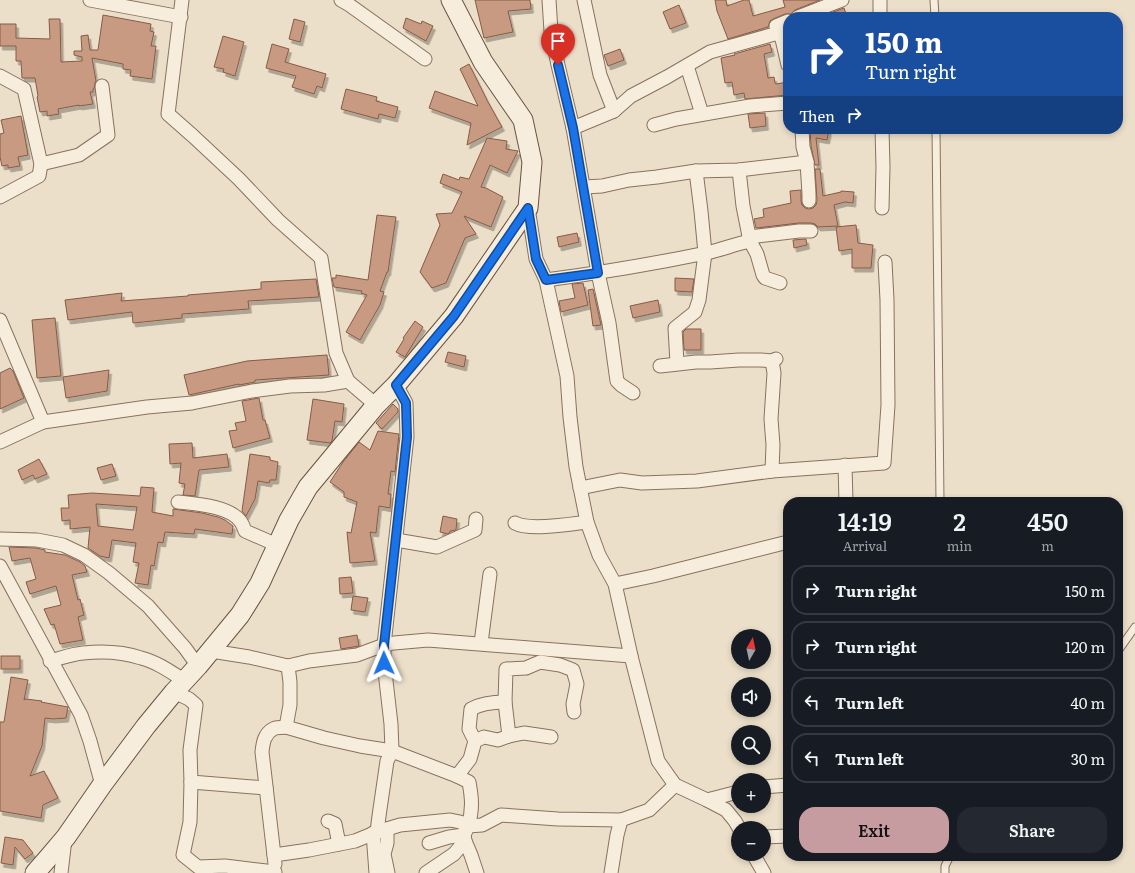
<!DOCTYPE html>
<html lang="en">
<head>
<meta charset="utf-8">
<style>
  body { margin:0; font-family:Literata,serif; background:#242831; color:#f1f3f6; height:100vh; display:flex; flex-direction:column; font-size:15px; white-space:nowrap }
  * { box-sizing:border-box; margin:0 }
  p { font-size:13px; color:#9ea1a6 }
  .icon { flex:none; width:22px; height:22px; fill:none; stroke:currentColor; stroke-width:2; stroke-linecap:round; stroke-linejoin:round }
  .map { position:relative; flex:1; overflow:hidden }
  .drawer { position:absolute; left:783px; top:497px; width:340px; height:364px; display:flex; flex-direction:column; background:#171b24; border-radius:16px; box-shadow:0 2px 6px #0003 }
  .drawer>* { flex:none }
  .banner { position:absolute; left:783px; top:12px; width:340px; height:122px; border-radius:16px; box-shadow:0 2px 6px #0003; background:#1a4fa0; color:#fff; overflow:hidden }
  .needle { width:26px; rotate:9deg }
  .controls { position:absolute; left:731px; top:629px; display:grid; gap:8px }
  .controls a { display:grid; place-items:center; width:40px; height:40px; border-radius:50%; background:#171b24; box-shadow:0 2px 6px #0003; font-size:20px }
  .pin { position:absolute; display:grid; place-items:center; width:34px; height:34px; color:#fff; margin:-41px -17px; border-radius:50% 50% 50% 0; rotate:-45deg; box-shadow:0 0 4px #0007 }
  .pin .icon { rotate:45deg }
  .me { position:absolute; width:44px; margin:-22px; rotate:359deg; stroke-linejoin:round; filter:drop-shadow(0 0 3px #0008) }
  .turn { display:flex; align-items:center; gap:14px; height:84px; padding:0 16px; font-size:18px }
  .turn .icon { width:52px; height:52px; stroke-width:2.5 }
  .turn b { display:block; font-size:28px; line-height:34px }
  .then { display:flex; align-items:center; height:38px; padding:0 16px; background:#0003; gap:8px; font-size:15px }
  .eta { display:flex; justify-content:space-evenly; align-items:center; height:68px; text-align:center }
  .eta b { font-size:24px; font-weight:600; line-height:28px }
  .button { display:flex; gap:8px; margin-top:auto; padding:8px 16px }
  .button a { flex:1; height:46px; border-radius:16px; background:#c79ca1; color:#111; font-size:16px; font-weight:600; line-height:46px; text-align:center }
  .button a+a { background:#242831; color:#f1f3f6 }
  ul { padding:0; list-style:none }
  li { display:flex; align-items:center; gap:12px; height:50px; margin:0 8px 6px; padding:0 8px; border:2px solid #363941; border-radius:16px }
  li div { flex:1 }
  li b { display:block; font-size:15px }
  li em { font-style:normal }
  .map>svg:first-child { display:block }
  .building { fill:#c89a81; stroke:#865b45; fill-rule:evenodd; filter:url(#shadow) }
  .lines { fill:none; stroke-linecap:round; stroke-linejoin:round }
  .service-casing { stroke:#88725e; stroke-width:9 }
  .minor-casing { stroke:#88725e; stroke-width:15 }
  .secondary-casing { stroke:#6a5341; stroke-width:21 }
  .service { stroke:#f7eddc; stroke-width:7 }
  .minor { stroke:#f7eddc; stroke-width:13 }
  .secondary { stroke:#f7eddc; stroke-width:19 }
  .route-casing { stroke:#114b97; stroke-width:10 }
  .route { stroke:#1a73e8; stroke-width:7 }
</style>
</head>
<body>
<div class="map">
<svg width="1135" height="873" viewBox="0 0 1135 873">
  <defs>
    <filter id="shadow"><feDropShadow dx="2.5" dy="4" stdDeviation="0" flood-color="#0004"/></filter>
  </defs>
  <rect width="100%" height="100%" fill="#ecdfc9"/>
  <g class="building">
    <path d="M475,0H530L531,9L508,11L513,32L484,38Z"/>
    <path d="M715,0H726L727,6L744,0H749L753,16L785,7L783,0H820L795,10L791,14H785L773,19L770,21L768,27L728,39L717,11Z"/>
    <path d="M679,5L686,23L670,29L663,12Z"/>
    <path d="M844,8L846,14L840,17H820Z"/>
    <path d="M103,15L151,24L150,31L154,32L151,46H156L152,79L130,76L131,70L123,69V64L92,58L96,81L95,83L94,89H93V92H90L93,104L79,106V105L58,109L59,114L47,116V111L40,112L37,97L38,96L35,78H22L21,61H16V46H0V24H16V38L50,39L49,19H60L61,62L82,61V57L74,55V51H82L81,36L88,35L90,50H98Z"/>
    <path d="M406,18L421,24L422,21L433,26L426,41L403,28Z"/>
    <path d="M294,19L305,22L300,42L289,39Z"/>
    <path d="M223,36L244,42L235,76L223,72L224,69L214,67Z"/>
    <path d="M272,44L289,49L285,62L326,74L322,88L317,86L314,94L292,87L296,76L266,68Z"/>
    <path d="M770,44L772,52L764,54L768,78L774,77L775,83L776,84L788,82V95L745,99L744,93L734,95L732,82L725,83L721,58L735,55L734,54Z"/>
    <path d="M620,49L624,60L608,66L604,55Z"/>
    <path d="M469,64L488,102L502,127L467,145L471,123L429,108L435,91L478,106L460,69Z"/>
    <path d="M346,89L377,97L376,101L398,107L395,118L379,114L378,119L341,109Z"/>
    <path d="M765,113L766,126L750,128L748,114Z"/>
    <path d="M21,116L28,155L18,157L20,166L8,168V165L2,166L0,157V134L4,133L1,120Z"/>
    <path d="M810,129H829L827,140L816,138L819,165H815L811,146Z"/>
    <path d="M487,138L507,141L506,149L518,151L507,173L490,165L481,187L486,188L503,197L491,227L464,216L476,234L465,238L446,283L432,288L420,272L440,225L436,214L452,213L462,192L440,183L443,174L459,180L460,177L469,179Z"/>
    <path d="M815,169H820L823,196L841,192V191L854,192L853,203L845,202L834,205L838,226L818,227L815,224L811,223H799L756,228L754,219L764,217L763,209L791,203L790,191L801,190V201L802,205L805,208L809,209L813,208L816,205L817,201Z"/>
    <path d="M377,215L396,217L388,272H387L380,291L384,292L380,305L360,340L346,332L367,295L361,293L362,291L334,287L332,278H336V275L368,280Z"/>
    <path d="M856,225L858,243L873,245L871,268H852V249L839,251L836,227Z"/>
    <path d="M577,233L579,242L559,247L557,237Z"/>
    <path d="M806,239L807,245L794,248L793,240Z"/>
    <path d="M675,278L694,279L692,292L675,291Z"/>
    <path d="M316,279L319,297L248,301L249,309L182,314V318L133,323L132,312L68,320L65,300L122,293L121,301L188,296V295L261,289V282Z"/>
    <path d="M583,283L588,305L561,312L559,301L575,298L572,284Z"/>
    <path d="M593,289L601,325L593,326L588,290Z"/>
    <path d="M658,300L660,312L633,318L630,306Z"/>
    <path d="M55,318L61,376L37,378L32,320Z"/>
    <path d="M415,321L423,327L405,357L396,352L404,339L403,338Z"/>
    <path d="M686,329H701V350H684L683,332Z"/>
    <path d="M448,352L466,356L464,367L445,362Z"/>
    <path d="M327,355L329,375L255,380V382L239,385V384L189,395L184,375L247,361Z"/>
    <path d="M10,368L13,371L24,398L0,409V373Z"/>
    <path d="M109,370L107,391L66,398L63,377Z"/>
    <path d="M259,398L263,420H265L270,438L233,448L229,431L237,430L235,423L246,421L242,401Z"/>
    <path d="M313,399L344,404L342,422L335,421L332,441L330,443L307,440Z"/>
    <path d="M393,404L398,409V412L382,429L376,423Z"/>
    <path d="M378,431L399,434L395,472L391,471L388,494H391L390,508L379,506L376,533L370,532L375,561L350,563L347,532L351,533L357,502L344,497V492L330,482L343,462L359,442L370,450Z"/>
    <path d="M192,443L193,458L227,454L229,467L199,470L195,496L183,495L185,484L179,483L181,463L170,464L169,444Z"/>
    <path d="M250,454L270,457V460L278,462L276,480H270L269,483L258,481L255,499L246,516L242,511Z"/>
    <path d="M39,459L47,474L35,479L33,475L22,480L18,470Z"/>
    <path d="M112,464L116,476L101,480L97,468Z"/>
    <path d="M141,487L154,488L152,512L173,516V509L202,513L218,517L225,520L233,526L232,534L195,529L194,534L165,532L163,543L158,542L154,566L151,565L148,585L135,583L139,563L133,562L136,543L112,540L109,558L100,556L88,548L90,527L70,529V520L62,521L61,508H69L68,495L92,493L140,496ZM96,504L137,507L133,530L98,526Z"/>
    <path d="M443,516L457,519L456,530L450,531V532L448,534L440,532Z"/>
    <path d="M9,547L36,548L45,550V552L65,555L80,562L85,566L87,572L72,575L78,600L80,599L84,615L78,617L83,640L60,644L54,624L51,625L44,609L61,605L56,586L30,594L26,582L36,579L30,558L12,561Z"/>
    <path d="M351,577L353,593L340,594L339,578Z"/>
    <path d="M353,596L368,598L365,612L351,610Z"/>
    <path d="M357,635L359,646L341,649L339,638Z"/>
    <rect x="1" y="656" width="19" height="13"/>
    <path d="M11,677L28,680L24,700L26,699L42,701L41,702L68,707L66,718L53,719L45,718L42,746L30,776L44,771L58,798L43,805L41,818L0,811V722H4Z"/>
    <path d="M5,837L23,840L33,853L25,859L15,847L13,865L1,863Z"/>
  </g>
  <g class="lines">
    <g class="service-casing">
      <g id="service">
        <path d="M934,0L935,17"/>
        <path d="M936,129L940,502"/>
        <path d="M1118,651L1135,627"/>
        <path d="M945,873V866L950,856"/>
      </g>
    </g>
    <g class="minor-casing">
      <g id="minor">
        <path d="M90,0L181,17"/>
        <path d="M182,0L168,114L193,136L239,179L278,220L321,258L336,353L348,381L376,405"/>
        <path d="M341,0L348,4L425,59"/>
        <path d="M549,0L551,31L558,65L573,128L598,273L609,323L617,381L621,385L633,393"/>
        <path d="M584,0L600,75L614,111"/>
        <path d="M880,0V17"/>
        <path d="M798,17L842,0"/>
        <path d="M778,33L782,39L788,65"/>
        <path d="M687,66L702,114"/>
        <path d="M0,76L24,89L41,164L39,176L0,197"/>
        <path d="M654,125L676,119L750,106L788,103"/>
        <path d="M573,128L614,111L631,96L667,77L710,52L778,33L776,26L788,21"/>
        <path d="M802,129L803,147L807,162L809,194V201"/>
        <path d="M41,164L79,155L108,135L102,86"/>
        <path d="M739,170L743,206L750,241L757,254L763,275L765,278L780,283"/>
        <path d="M584,187L602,186L629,180L657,177L696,171L739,170L807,162"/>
        <path d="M528,208L536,259L546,280L567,376L570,417L576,467L587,522L599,555L615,584L631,656L658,761L675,785L707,800L726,810L735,821L739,828"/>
        <path d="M882,208L883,167L882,129"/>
        <path d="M749,237L799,231H811"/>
        <path d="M546,280C599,273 653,264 706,253C721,250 735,244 750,241"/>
        <path d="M0,320L43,422"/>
        <path d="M677,363L675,328L695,312L699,300L705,253L701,211L696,171"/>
        <path d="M660,366L696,362H710L739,360H761L772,361L776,359"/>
        <path d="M0,442L43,422L147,407L192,403L252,391L290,386L324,385L348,381"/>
        <path d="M845,465L846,502"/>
        <path d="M772,471L773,445L771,419L774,373L772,361"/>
        <path d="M580,488L620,480L642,483L697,481L772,471L884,463L888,405L887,300L885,262"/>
        <path d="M178,502C196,504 230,506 241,522C243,525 244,528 245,531L277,545"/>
        <path d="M515,523C529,531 571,524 587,522"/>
        <path d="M0,539L37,540L63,545L84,555L109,573L148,606L185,648L198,666"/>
        <path d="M396,540L437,547L475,530L476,519"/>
        <path d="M0,566L81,715L90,741L102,785"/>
        <path d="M615,584L653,576L788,542"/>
        <path d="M481,643L490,574"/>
        <path d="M211,651L249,657L288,666L309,661L357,655L384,645L394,643L428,640L631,656"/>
        <path d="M50,661C61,658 72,654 83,653C102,651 123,652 141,658C157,662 171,672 185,681"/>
        <path d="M174,692L189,699L196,705L190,750L191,782L190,822L183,855L198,867L225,866L275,872"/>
        <path d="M509,736L505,702L506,669L526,668L540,662L560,665L573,670L577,684L573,704L574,712"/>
        <path d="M475,741L469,729L471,709C482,703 493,702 505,702"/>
        <path d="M457,776L470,759L475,741L484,737L498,740L509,736L524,733L551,737"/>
        <path d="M191,782L266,788"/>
        <path d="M764,787L788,785"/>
        <path d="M707,800L738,792"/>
        <path d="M328,821L335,824L339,844"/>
        <path d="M387,829V843L384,854L388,873"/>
        <path d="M377,832L379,816L387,761L392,751L391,724L384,663V645L407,437L406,403L396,385"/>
        <path d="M373,833L376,873"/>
        <path d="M764,837L788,836"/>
        <path d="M465,841L471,855L477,873"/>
        <path d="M429,843L449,837L464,835"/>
        <path d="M753,854L764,873"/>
        <path d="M274,855L309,850L355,841L377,832L400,825L450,820L460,822L468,826C473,810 472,798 469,782L457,776L392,751L360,746L324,738L286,727L290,705V682L288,666"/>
        <path d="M275,864L262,752C263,743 264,734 273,729C276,727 282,728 286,727"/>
        <path d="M61,873L65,839"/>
        <path d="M426,873L454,854L465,841L464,835L468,826L482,825L501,815L558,819L621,820L649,810L675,785"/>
        <path d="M611,873L617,835L621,820"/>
      </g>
    </g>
    <g class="secondary-casing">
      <path id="secondary" d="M35,873L49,857L66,837L102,785L146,726L174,692L198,666L240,615L260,583L289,520L308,487L376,405L396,385L454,316L504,243L528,208L532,162L523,120L483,62L451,0"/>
    </g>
    <use href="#service" class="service"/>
    <use href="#minor" class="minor"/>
    <use href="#secondary" class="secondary"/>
  </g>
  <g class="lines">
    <g class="route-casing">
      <path id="route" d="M384,663V645L387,618L407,437L406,403L396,385L454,316L504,243L528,208L536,259L546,280L598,273L573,128L558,65"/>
    </g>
    <use href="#route" class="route"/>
  </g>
</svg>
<div class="controls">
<a><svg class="needle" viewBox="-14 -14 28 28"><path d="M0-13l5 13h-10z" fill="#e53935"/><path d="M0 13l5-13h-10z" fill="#9ea1a6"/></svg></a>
<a><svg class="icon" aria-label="sound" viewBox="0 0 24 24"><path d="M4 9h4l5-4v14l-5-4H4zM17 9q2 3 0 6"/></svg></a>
<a><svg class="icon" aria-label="search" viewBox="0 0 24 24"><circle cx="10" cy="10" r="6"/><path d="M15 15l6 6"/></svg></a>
<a>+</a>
<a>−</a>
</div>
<div class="pin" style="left:558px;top:65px;background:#d93025"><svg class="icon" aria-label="arrive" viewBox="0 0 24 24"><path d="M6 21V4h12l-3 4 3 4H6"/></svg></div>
<svg class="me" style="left:384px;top:663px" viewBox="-20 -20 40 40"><path d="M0-17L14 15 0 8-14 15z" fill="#1a73e8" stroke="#fff" stroke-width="4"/></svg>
<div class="banner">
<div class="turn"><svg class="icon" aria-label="right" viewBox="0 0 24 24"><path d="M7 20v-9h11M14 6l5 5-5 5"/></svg><div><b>150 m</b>Turn right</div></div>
<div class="then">Then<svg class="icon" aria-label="right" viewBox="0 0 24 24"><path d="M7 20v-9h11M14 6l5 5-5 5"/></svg></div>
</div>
<section class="drawer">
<div class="eta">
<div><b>14:19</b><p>Arrival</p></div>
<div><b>2</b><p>min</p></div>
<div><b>450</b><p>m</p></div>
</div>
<ul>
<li><svg class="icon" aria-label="right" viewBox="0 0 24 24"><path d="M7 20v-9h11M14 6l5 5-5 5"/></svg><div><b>Turn right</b></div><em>150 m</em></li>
<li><svg class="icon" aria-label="right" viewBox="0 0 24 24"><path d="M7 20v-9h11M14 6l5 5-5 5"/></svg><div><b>Turn right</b></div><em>120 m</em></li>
<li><svg class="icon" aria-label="left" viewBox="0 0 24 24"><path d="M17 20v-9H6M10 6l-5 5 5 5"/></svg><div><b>Turn left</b></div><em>40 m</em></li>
<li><svg class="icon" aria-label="left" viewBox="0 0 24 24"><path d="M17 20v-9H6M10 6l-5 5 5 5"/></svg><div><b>Turn left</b></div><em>30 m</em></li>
</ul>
<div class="button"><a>Exit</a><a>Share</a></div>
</section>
</div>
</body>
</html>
